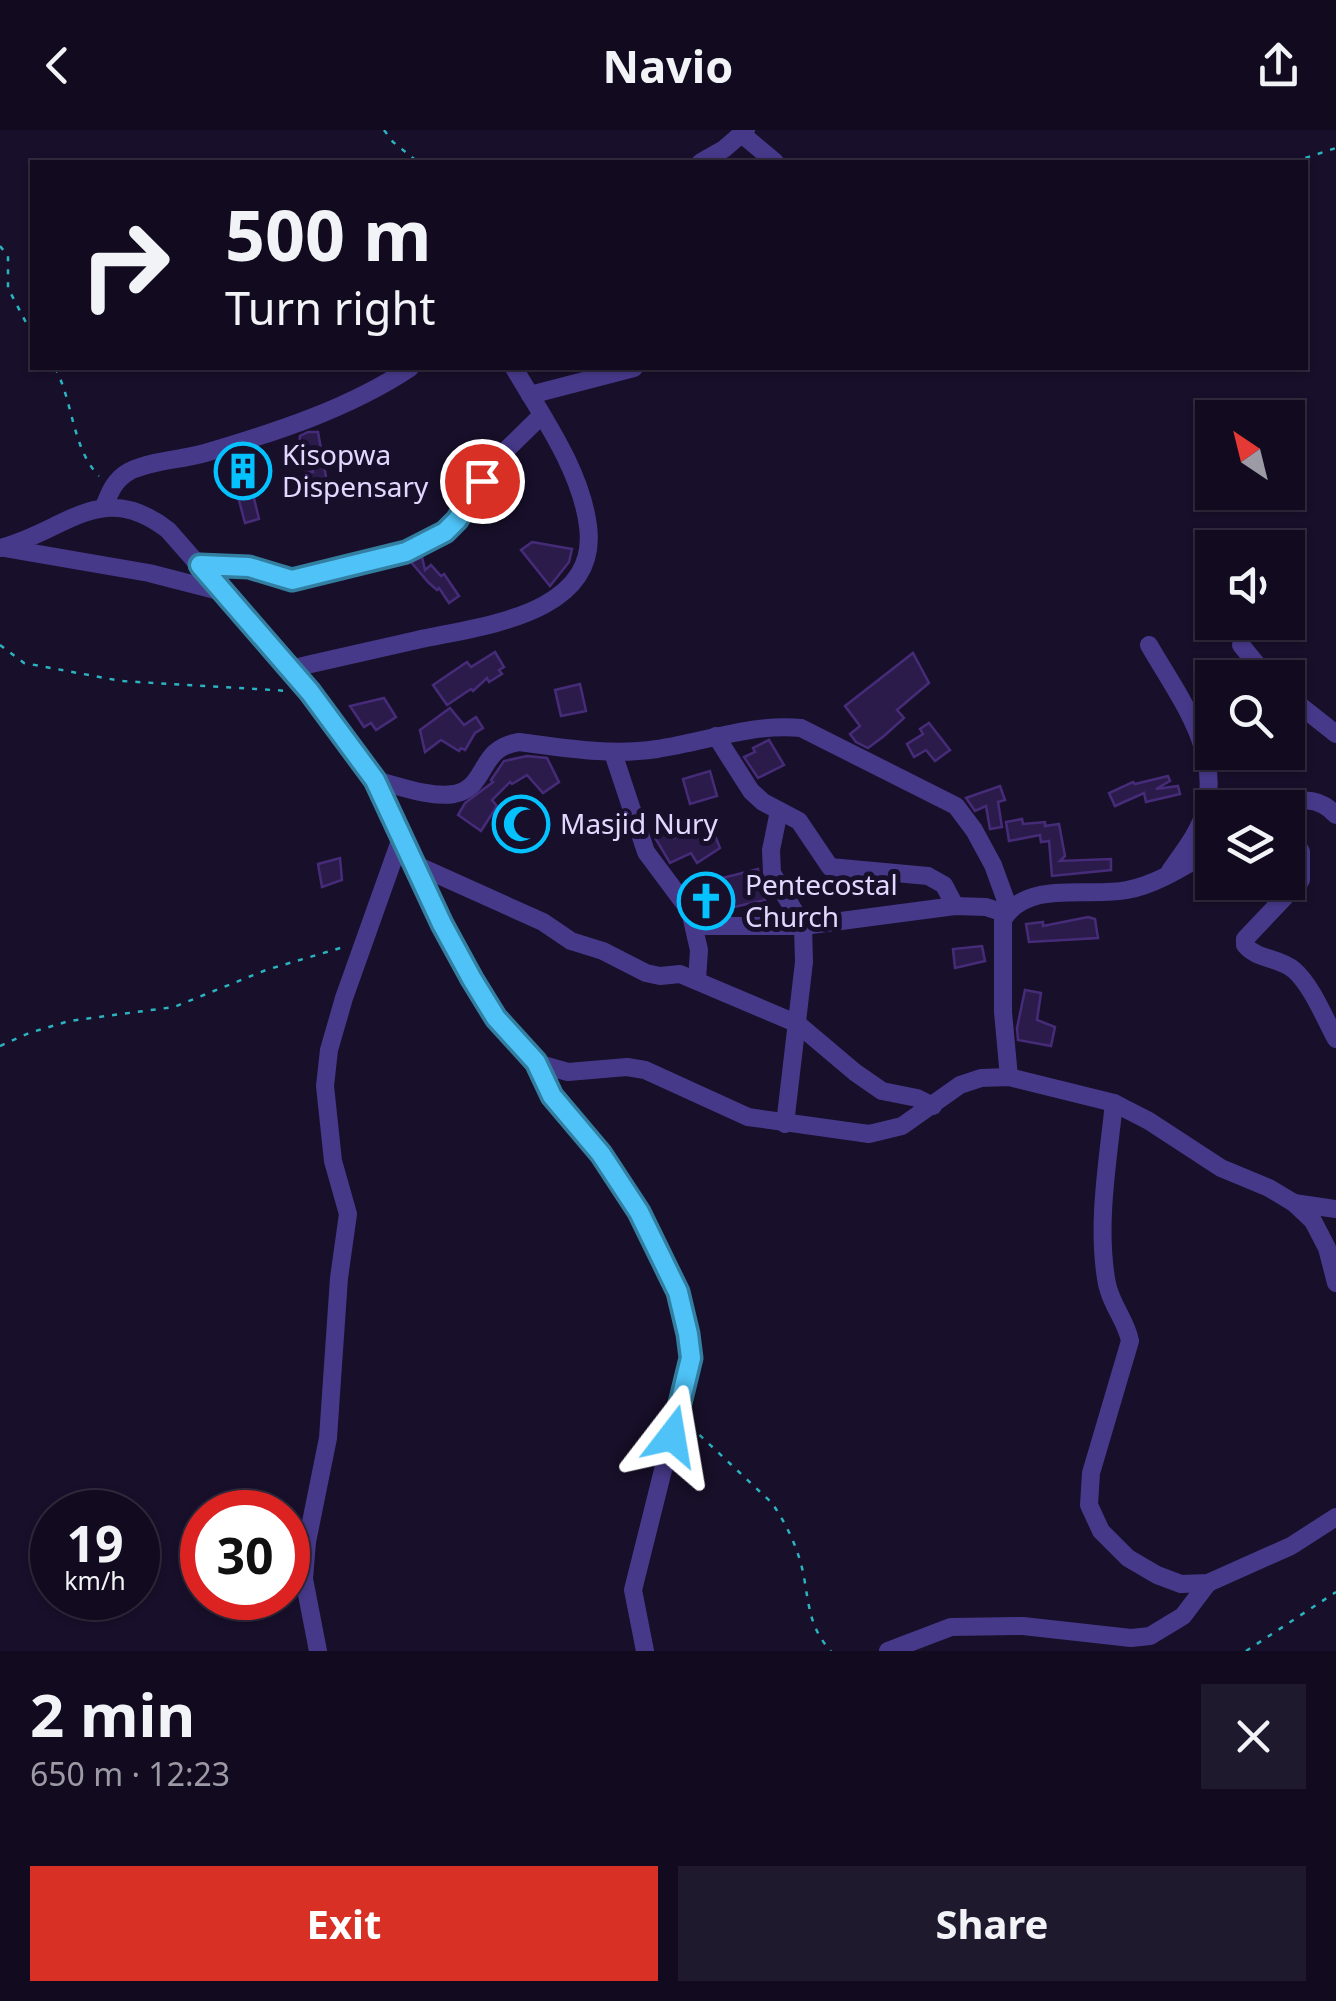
<!DOCTYPE html>
<html lang="en">
<head>
<meta charset="utf-8">
<style>
  body { margin:0; font-family:"Noto Sans",sans-serif; background:#1f192d; color:#f1f3f6; height:100vh; display:flex; flex-direction:column; font-size:38px; white-space:nowrap }
  * { box-sizing:border-box; margin:0 }
  p { font-size:32px; color:#9c9ba5 }
  .icon { flex:none; width:55px; height:55px; fill:none; stroke:currentColor; stroke-width:2; stroke-linecap:round; stroke-linejoin:round }
  .map { position:relative; height:1521px; overflow:hidden }
  .panel { display:flex; flex-direction:column; background:#120b20; flex:1 }
  .panel>* { flex:none }
  .hud { position:absolute; left:30px; top:30px; width:1278px; height:210px; border-radius:0px; box-shadow:0 2px 8px #0004,0 0 0 2px #312b3e; background:#120b20; color:#f1f3f6; overflow:hidden }
  .needle { width:65px; rotate:325deg }
  .controls { position:absolute; left:1195px; top:270px; display:grid; gap:20px }
  .controls a { display:grid; place-items:center; width:110px; height:110px; border-radius:0px; background:#120b20; box-shadow:0 2px 8px #0004,0 0 0 2px #312b3e; font-size:50px }
  .speed { position:absolute; left:30px; top:1360px; display:flex; gap:20px; font-size:50px; font-weight:700; text-align:center }
  .speed>* { display:grid; place-content:center; width:130px; height:130px; border-radius:50%; background:#120b20; box-shadow:0 2px 8px #0004,0 0 0 2px #312b3e; line-height:1 }
  .speed small { font-size:25px; font-weight:400 }
  .speed .limit { border:15px solid #d22; background:#fff; color:#111 }
  .pin { position:absolute; display:grid; place-items:center; width:85px; height:85px; color:#fff; margin:-42px; border:5px solid #fff; border-radius:50%; box-shadow:0 2px 10px #0007 }
  .me { position:absolute; width:110px; margin:-55px; rotate:14deg; stroke-linejoin:round; filter:drop-shadow(0 0 8px #0008) }
  .turn { display:flex; align-items:center; gap:35px; height:210px; padding:0 30px; font-size:45px }
  .turn .icon { width:130px; height:130px; stroke-width:2.5 }
  .turn b { display:block; font-size:70px; line-height:85px }
  .round { display:grid; place-items:center; flex:none; width:105px; height:105px; border-radius:0px; background:#1f192d }
  .headline { display:flex; align-items:center; justify-content:space-between; height:170px; padding:0 30px }
  h1 { font-size:60px; font-weight:700; line-height:75px }
  .cta { display:flex; gap:20px; margin-top:auto; padding:20px 30px }
  .cta a { flex:1; height:115px; border-radius:0px; background:#d93025; color:#fff; font-size:40px; font-weight:700; line-height:115px; text-align:center }
  .cta a+a { background:#1f192d; color:#f1f3f6 }
  header { display:flex; justify-content:space-between; align-items:center; height:130px; padding:0 30px; background:#120b20; font-size:45px; font-weight:700 }
  .map>svg:first-child { display:block }
  .building { fill:#2b1b4b; stroke:#462c78; stroke-width:2.5 }
  .lines { fill:none; stroke-linecap:round; stroke-linejoin:round }
  .path { stroke:#2bb3c0; stroke-width:2.5; stroke-dasharray:5 8; stroke-linecap:butt }
  .minor { stroke:#47398a; stroke-width:18 }
  .route-casing { stroke:#337fa1; stroke-width:25 }
  .route { stroke:#4fc3f7; stroke-width:18 }
  .labels { text-anchor:middle; stroke-width:10; stroke-linejoin:round; paint-order:stroke }
  .poi-label { font-size:28px; fill:#e2d8ff; stroke:#180f2a; text-anchor:start }
</style>
</head>
<body>
<header><svg class="icon" aria-label="back" viewBox="0 0 24 24"><path d="M15 5l-7 7 7 7"/></svg>Navio<svg class="icon" aria-label="share" viewBox="0 0 24 24"><path d="M12 15V3M7 8l5-5 5 5M5 13v7h14v-7"/></svg></header>
<div class="map">
<svg width="1336" height="1521" viewBox="0 0 1336 1521">
  <rect width="100%" height="100%" fill="#180f2a"/>
  <g class="building">
    <path d="M308,302H318L329,364L308,366L306,342H313L308,320H299L300,306Z"/>
    <path d="M251,324L260,362L252,360L259,389L245,393L228,329Z"/>
    <path d="M532,412L572,419L569,432L550,456L521,420Z"/>
    <path d="M422,427L425,440L431,435L441,446L444,444L459,466L449,473L439,458L437,460L428,452L411,432Z"/>
    <path d="M495,522L504,537L499,540L502,544L489,552L487,548L473,561L471,559L447,575L433,555L467,532L471,537Z"/>
    <path d="M913,523L929,553L897,580L904,588L884,606L868,618L856,612L850,604L860,596L845,576Z"/>
    <path d="M580,554L586,581L561,586L555,560Z"/>
    <path d="M384,568L396,587L376,600L371,593L364,597L350,576Z"/>
    <path d="M450,578L464,595L476,587L483,598L475,603L465,620L461,618L459,621L441,610L425,622L420,600Z"/>
    <path d="M929,593L950,620L935,631L926,620L914,627L907,614L923,604L920,599Z"/>
    <path d="M769,610L784,635L758,648L744,627L755,622L753,618Z"/>
    <path d="M527,626L547,628L559,652L543,663L527,645L512,654L510,652L492,670L497,676L481,701L458,685L465,673L493,652L491,650L504,631Z"/>
    <path d="M710,641L717,666L690,674L683,649Z"/>
    <path d="M1168,646L1170,651L1156,659L1178,656L1180,664L1146,672L1144,663L1115,676L1109,663L1133,652L1135,654Z"/>
    <path d="M1000,656L1005,670L998,672L1002,697L990,699L986,676L975,681L966,668Z"/>
    <path d="M1022,689L1023,694L1045,692V696L1059,694L1065,726L1060,731L1111,729V740L1052,746L1049,711L1041,712L1040,705L1009,711L1006,692Z"/>
    <path d="M692,697L703,714L716,708L720,718L697,733L691,723L670,733L654,706L670,699L674,708Z"/>
    <path d="M340,728L342,750L322,757L318,734Z"/>
    <path d="M758,739L765,770L703,784L695,755Z"/>
    <path d="M1088,787L1095,789L1098,808L1029,812L1026,794L1043,792V796Z"/>
    <path d="M982,816L985,831L955,838L953,819Z"/>
    <path d="M1025,860L1041,863L1037,890L1055,897L1051,916L1018,910L1017,898Z"/>
  </g>
  <g class="lines">
    <g class="path">
      <path d="M384,0L393,12L418,32"/>
      <path d="M1293,32L1336,18"/>
      <path d="M0,116L8,126V158L32,204"/>
      <path d="M55,238C73,270 72,319 99,346"/>
      <path d="M0,515L24,533L121,551L289,561"/>
      <path d="M0,916L29,903L69,891L174,877L266,840L347,816"/>
      <path d="M690,1296L772,1373C787,1395 799,1420 804,1447C809,1476 810,1499 831,1521"/>
      <path d="M1246,1521L1336,1462"/>
    </g>
    <g class="minor">
      <path d="M743,5L775,32"/>
      <path d="M701,32L724,19L746,0"/>
      <path d="M530,265L634,238"/>
      <path d="M104,377C110,361 115,349 130,341C153,330 181,330 205,323C276,302 348,279 410,238"/>
      <path d="M0,418C66,401 101,348 168,400L310,562L375,650L441,794L471,849L516,914L536,933L568,942L627,937L645,940L748,987L869,1004L902,996L960,955L981,948L1009,947L1114,973L1149,991L1221,1038L1269,1058L1294,1073L1313,1091L1327,1118L1336,1153"/>
      <path d="M4,418L149,443L223,462"/>
      <path d="M200,435L249,437L292,450L302,449L406,421L445,402L457,389L498,328L541,286"/>
      <path d="M1149,515C1177,564 1222,621 1205,680C1199,703 1183,722 1170,741"/>
      <path d="M1241,515L1268,548"/>
      <path d="M290,539C332,529 374,520 417,510C479,496 600,486 588,396C581,340 542,286 514,238"/>
      <path d="M1288,566L1336,604"/>
      <path d="M716,606L751,661L763,672L799,691L830,737L928,746L944,755L955,776"/>
      <path d="M613,623L646,722L690,781L699,820L697,850"/>
      <path d="M375,650C399,656 430,668 454,664C489,657 477,618 519,612C566,618 610,626 657,619C705,612 753,593 801,598L956,676L974,700L993,735L1009,779"/>
      <path d="M1278,678C1300,667 1319,667 1336,685"/>
      <path d="M779,681L771,720L772,743L803,796L804,832L785,994"/>
      <path d="M1288,697L1301,722V750L1245,809V815C1257,830 1279,827 1294,840C1312,856 1324,887 1336,909"/>
      <path d="M414,734L543,792L571,811L603,821L646,843L660,846L680,844L798,894L856,943L882,961L917,968L933,976"/>
      <path d="M695,796H803L955,776L986,777L1007,784"/>
      <path d="M536,933C550,971 577,995 602,1026C648,1083 681,1156 691,1228L633,1460L645,1521"/>
      <path d="M1009,947L1003,882V790C1026,749 1088,768 1127,760C1158,754 1186,735 1212,720"/>
      <path d="M1114,973C1108,1031 1096,1096 1107,1154C1112,1177 1126,1190 1130,1211L1091,1343L1089,1375L1101,1401L1128,1428L1157,1445L1181,1454L1208,1453L1291,1416L1336,1387"/>
      <path d="M1294,1073L1336,1079"/>
      <path d="M318,1521L304,1449L307,1412L328,1308L339,1148L348,1084L333,1031L325,956L329,920L344,868L401,708"/>
      <path d="M888,1521L951,1497L1023,1496L1131,1508L1150,1506L1183,1486L1208,1453"/>
    </g>
  </g>
  <g class="lines">
    <g class="route-casing">
      <path id="route" d="M482,351L457,390L445,402L406,422L292,450L249,437L200,435L310,562L375,650L442,794L472,849L496,888L536,932L552,966L601,1024L639,1082L678,1162L688,1204L691,1228L672,1306"/>
    </g>
    <use href="#route" class="route"/>
  </g>
  <defs>
    <g id="building-ring" transform="scale(2.875)"><circle r="9.5" fill="#180f2a" stroke="#04c2ff" stroke-width="1.5"/><path d="M-4-6H4V6H1V3H-1V6H-4ZM-2.5-4.3h1.7v1.8h-1.7ZM.8-4.3h1.7v1.8H.8ZM-2.5-1h1.7V.8h-1.7ZM.8-1h1.7V.8H.8Z" fill="#04c2ff"/></g>
    <g id="mosque-ring" transform="scale(2.875)"><circle r="9.5" fill="#180f2a" stroke="#04c2ff" stroke-width="1.5"/><path d="M3.5-4.9A6 6 0 1 0 3.5 4.9A5 5 0 1 1 3.5-4.9Z" fill="#04c2ff"/></g>
    <g id="church-ring" transform="scale(2.875)"><circle r="9.5" fill="#180f2a" stroke="#04c2ff" stroke-width="1.5"/><path d="M-1.2-6h2.4v3.5h3.3v2.4h-3.3V6h-2.4V-.1h-3.3v-2.4h3.3Z" fill="#04c2ff"/></g>
  </defs>
  <g fill-rule="evenodd">
    <use href="#building-ring" x="243" y="341"/>
    <use href="#mosque-ring" x="521" y="694"/>
    <use href="#church-ring" x="706" y="771"/>
  </g>
  <g class="labels">
    <g class="poi-label">
      <text x="282" y="335">Kisopwa<tspan x="282" dy="32">Dispensary</tspan></text>
      <text x="560" y="704">Masjid Nury</text>
      <text x="745" y="765">Pentecostal<tspan x="745" dy="32">Church</tspan></text>
    </g>
  </g>
</svg>
<div class="controls">
<a><svg class="needle" viewBox="-14 -14 28 28"><path d="M0-13l5 13h-10z" fill="#e53935"/><path d="M0 13l5-13h-10z" fill="#9c9ba5"/></svg></a>
<a><svg class="icon" aria-label="sound" viewBox="0 0 24 24"><path d="M4 9h4l5-4v14l-5-4H4zM17 9q2 3 0 6"/></svg></a>
<a><svg class="icon" aria-label="search" viewBox="0 0 24 24"><circle cx="10" cy="10" r="6"/><path d="M15 15l6 6"/></svg></a>
<a><svg class="icon" aria-label="layers" viewBox="0 0 24 24"><path d="M12 4l9 5-9 5-9-5zM3 14l9 5 9-5"/></svg></a>
</div>
<div class="speed"><div>19<small>km/h</small></div><div class="limit">30</div></div>
<div class="pin" style="left:482px;top:351px;background:#d93025"><svg class="icon" aria-label="arrive" viewBox="0 0 24 24"><path d="M6 21V4h12l-3 4 3 4H6"/></svg></div>
<svg class="me" style="left:672px;top:1306px" viewBox="-20 -20 40 40"><path d="M0-17L14 15 0 8-14 15z" fill="#4fc3f7" stroke="#fff" stroke-width="4"/></svg>
<div class="hud">
<div class="turn"><svg class="icon" aria-label="right" viewBox="0 0 24 24"><path d="M7 20v-9h11M14 6l5 5-5 5"/></svg><div><b>500 m</b>Turn right</div></div>
</div>
</div>
<section class="panel">
<div class="headline"><div><h1>2 min</h1><p>650 m · 12:23</p></div><a class="round"><svg class="icon" aria-label="close" viewBox="0 0 24 24"><path d="M6 6l12 12M18 6L6 18"/></svg></a></div>
<div class="cta"><a>Exit</a><a>Share</a></div>
</section>
</body>
</html>
